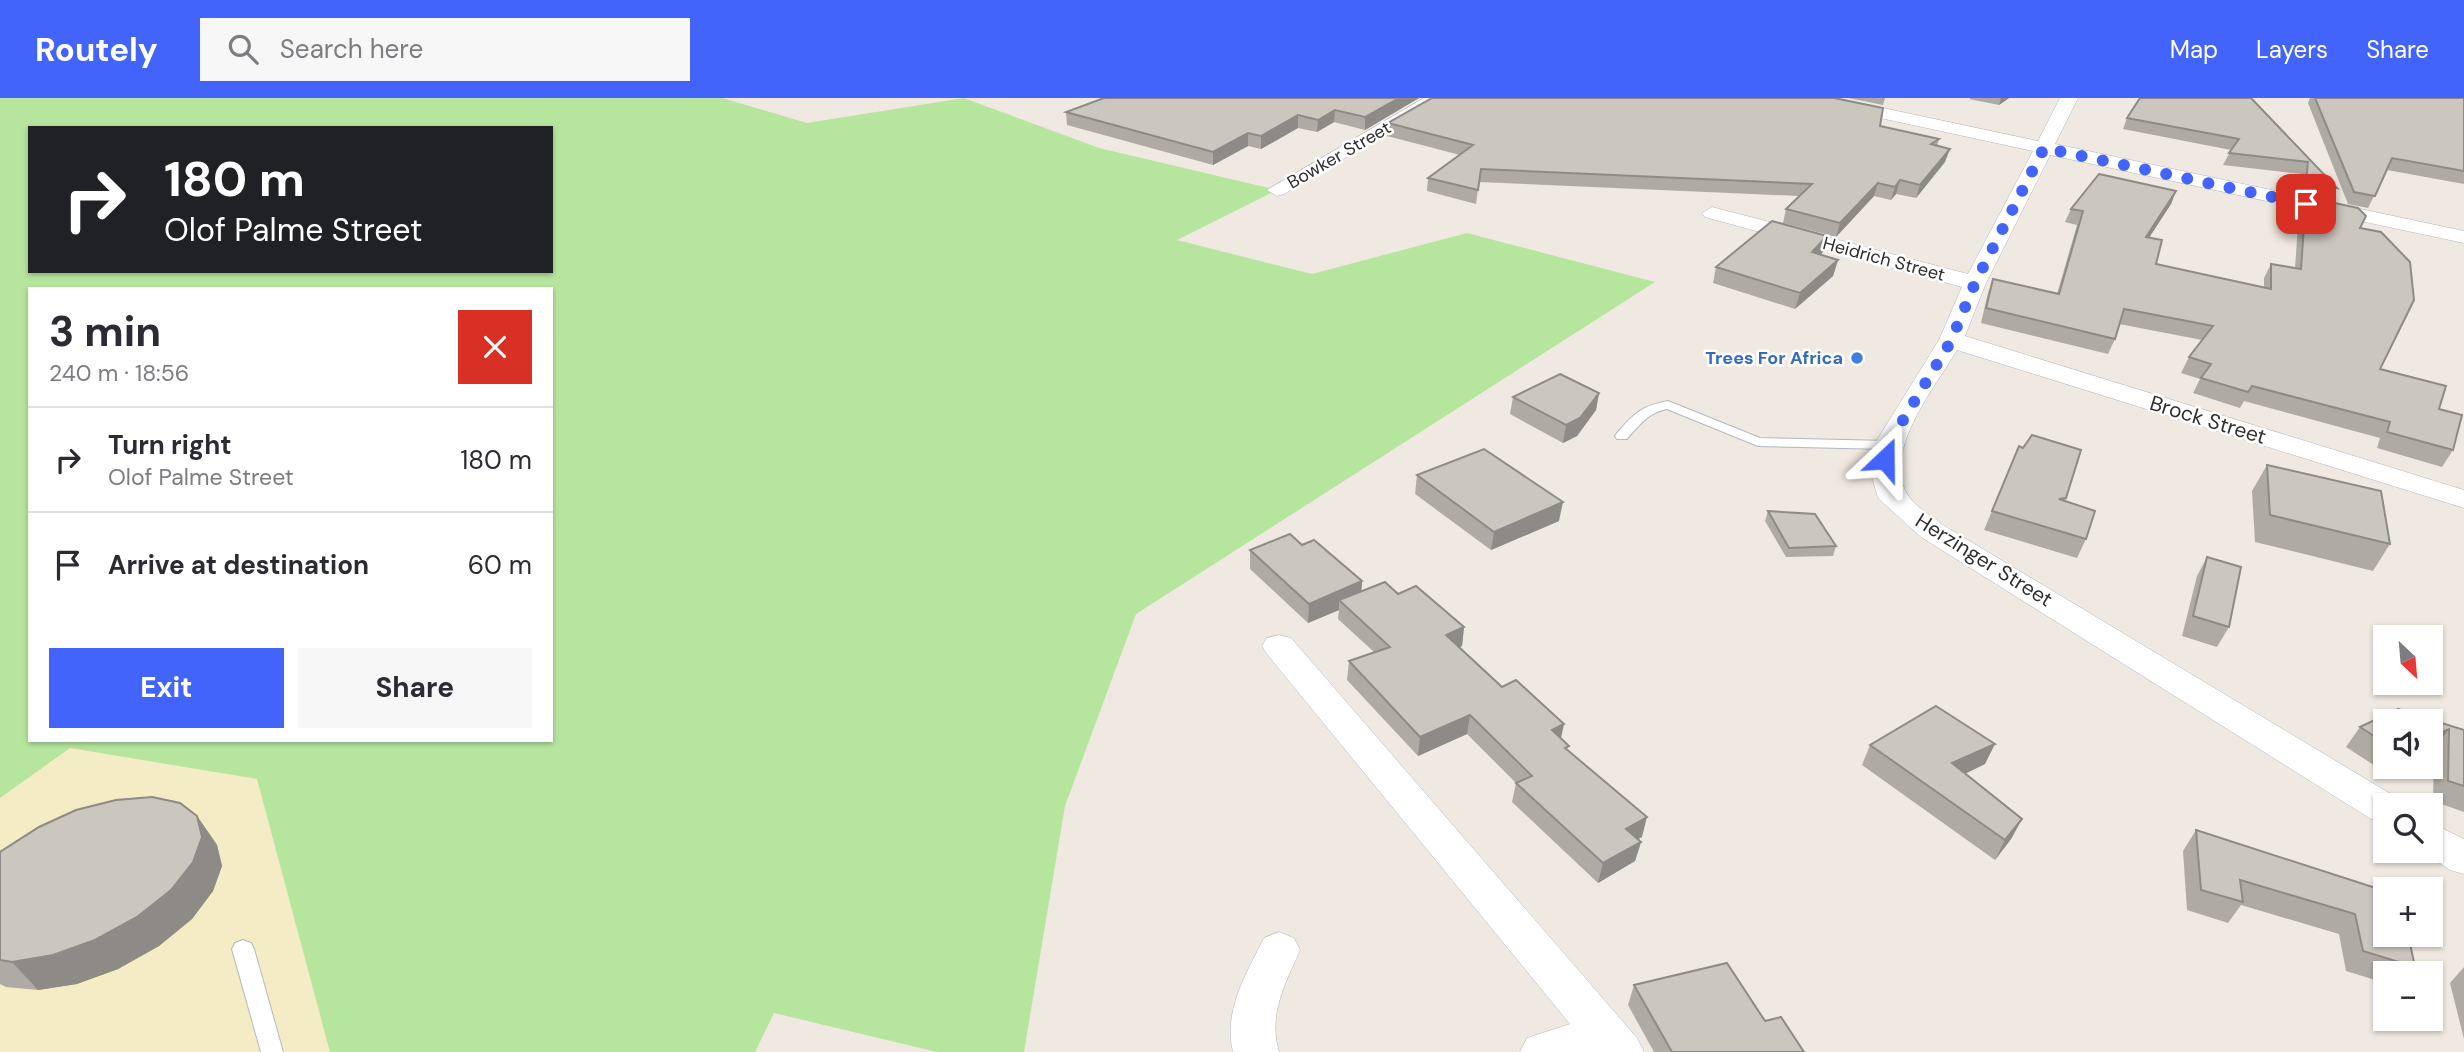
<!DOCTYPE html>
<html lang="en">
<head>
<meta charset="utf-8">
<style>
  body { margin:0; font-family:"DM Sans",sans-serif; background:#f7f7f7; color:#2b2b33; height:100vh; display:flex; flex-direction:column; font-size:26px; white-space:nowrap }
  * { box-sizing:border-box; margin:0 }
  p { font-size:23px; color:#7c7c81 }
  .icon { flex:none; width:38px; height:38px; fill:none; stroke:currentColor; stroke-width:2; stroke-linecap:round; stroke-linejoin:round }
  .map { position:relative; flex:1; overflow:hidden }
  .drawer { position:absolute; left:28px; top:189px; width:525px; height:455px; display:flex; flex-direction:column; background:#fff; border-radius:0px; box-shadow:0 2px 5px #0004 }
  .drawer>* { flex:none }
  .top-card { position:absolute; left:28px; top:28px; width:525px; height:147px; border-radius:0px; box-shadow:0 2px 5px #0004; background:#202124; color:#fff; overflow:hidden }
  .needle { width:46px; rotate:154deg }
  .tools { position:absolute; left:2373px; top:527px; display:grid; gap:14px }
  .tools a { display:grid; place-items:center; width:70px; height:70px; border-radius:0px; background:#fff; box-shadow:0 2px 5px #0004; font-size:35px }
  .pin { position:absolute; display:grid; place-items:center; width:60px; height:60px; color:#fff; margin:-30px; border-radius:14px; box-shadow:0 4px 10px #0006 }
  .me { position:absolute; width:77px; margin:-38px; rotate:23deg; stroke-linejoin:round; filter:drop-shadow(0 0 5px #0008) }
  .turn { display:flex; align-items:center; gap:24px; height:147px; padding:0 21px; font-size:32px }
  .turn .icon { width:91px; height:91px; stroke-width:2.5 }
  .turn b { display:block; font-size:49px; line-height:60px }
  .round { display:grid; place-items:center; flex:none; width:74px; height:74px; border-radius:0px; background:#f7f7f7 }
  .headline { display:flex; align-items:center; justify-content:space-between; height:119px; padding:0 21px }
  h1 { font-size:42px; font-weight:700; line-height:52px }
  .primary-button { display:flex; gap:14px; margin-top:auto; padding:14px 21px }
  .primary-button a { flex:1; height:80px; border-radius:0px; background:#4264fb; color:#fff; font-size:28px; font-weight:700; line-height:80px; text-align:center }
  .primary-button a+a { background:#f7f7f7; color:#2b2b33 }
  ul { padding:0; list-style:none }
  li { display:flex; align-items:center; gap:21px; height:105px; padding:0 21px; border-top:2px solid #e1e1e2 }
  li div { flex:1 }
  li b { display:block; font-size:26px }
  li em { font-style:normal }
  header { display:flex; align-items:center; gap:42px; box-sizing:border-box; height:98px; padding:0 35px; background:#4264fb; color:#fff }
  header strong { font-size:33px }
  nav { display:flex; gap:38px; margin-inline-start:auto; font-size:24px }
  .search { width:490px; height:63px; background:#f7f7f7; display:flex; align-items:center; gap:18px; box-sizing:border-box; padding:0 24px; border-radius:0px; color:#7c7c81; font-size:26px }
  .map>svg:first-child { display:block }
  .green { fill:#b6e59e; fill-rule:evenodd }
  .sand { fill:#f3ecc5 }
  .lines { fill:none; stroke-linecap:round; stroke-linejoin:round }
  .lane-casing { stroke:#b4b7c1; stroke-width:2 }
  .street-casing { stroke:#b4b7c1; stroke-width:1 }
  .lane { fill:#fff; fill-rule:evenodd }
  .street { fill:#fff; fill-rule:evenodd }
  .wall { fill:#afaba4 }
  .shaded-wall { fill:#8e8b86 }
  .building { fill:#cbc7bf; stroke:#8e8b86; stroke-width:2 }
  .route { stroke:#4264fb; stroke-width:12; stroke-dasharray:0 21.6 }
  .shop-dot { fill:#3f7fe0; stroke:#fff; stroke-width:2.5 }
  .labels { text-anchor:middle; stroke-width:5; stroke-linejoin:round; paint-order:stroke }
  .far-street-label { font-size:18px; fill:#2e2e2e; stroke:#fff }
  .far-shop-label { font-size:18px; font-weight:bold; fill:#366cbe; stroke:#fff; text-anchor:end }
  .street-label { font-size:21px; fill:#2e2e2e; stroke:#fff }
</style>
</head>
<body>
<header>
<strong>Routely</strong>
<div class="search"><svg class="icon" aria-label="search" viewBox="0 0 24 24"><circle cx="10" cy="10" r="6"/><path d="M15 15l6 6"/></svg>Search here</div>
<nav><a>Map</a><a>Layers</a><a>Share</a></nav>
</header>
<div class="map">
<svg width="2464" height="954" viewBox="0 0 2464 954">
  <rect width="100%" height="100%" fill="#efe9e1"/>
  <path class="green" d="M0,0H722L807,25L964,0L1099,50L1277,92L1177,142L1312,176L1467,135L1655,184L1136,516L1065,708L1024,954H937L774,915L755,954H0ZM30,30H551V173H30ZM30,191H551V642H30Z"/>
  <path class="sand" d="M70,650L257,681L330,954H0V700Z"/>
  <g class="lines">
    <g class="lane-casing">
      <g id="lane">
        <path d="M1668,303L1760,340L1888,343L1895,347L1888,351L1758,348L1667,311C1648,315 1639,327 1627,341H1617L1615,338L1617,335C1635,315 1641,308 1668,303Z"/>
        <path d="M243,842L251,845L254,851L283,954H261L232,851L235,845Z"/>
      </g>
    </g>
    <g class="street-casing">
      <g id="street">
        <path d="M1424,0H1446L1284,96L1277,98L1267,92Z"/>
        <path d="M1802,0H1836L2038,43L2060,0H2078L2055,46L2464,133V145L2050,57L1986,185L1965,238L2464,392V410L1957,252C1936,288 1883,352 1906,394C1912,407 1932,418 1943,427L2399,701L2402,707H2385V725L2371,721L1921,439L1878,400L1871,375L1874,347L1939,242L1962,189L1705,119L1702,115L1712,109L1968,176L2033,53L1811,5Z"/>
        <path d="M1279,537L1291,540L1637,940L1644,954H1520L1527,940L1570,926L1267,556L1262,548L1267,540Z"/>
        <path d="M2431,725L2464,741V776L2450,772L2420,752H2431Z"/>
        <path d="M1279,834L1294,840L1300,852C1285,886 1268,916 1279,954H1233C1223,913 1246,876 1264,840Z"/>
      </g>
    </g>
    <use href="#lane" class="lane"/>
    <use href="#street" class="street"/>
  </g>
  <g class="wall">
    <path d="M1099,0H1419L1365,32L1334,24L1317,34L1298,30L1261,51L1248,48L1213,67L1067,27L1066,14L1102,1Z"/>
    <path d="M1848,0H1885L1883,7Z"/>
    <path d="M1970,0H2009L1999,7L1969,1Z"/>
    <path d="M2251,0L2337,90L2331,102L2300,96L2302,76L2223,67L2231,52L2123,31L2127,20Z"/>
    <path d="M2310,0H2464V86L2387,72L2368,110L2348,106L2308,5Z"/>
    <path d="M1388,25L1880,28L1939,41L1937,48L1945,64L1916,100L1896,96L1891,102L1874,98L1836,139L1783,125L1786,111L1799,98L1479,84L1476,106L1427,93L1428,80L1460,57L1387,38Z"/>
    <path d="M2176,93L2171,106L2149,140L2156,166L2264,189V180L2271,166L2295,170L2299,113L2306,99L2360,130L2380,271L2439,311L2453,352L2442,369L2377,350L2380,340L2244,303L2240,310L2193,295L2200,281L2181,275L2189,259L2202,242L2119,226L2115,241L2108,256L1981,225L1988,195L1993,181L2057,196L2077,127L2065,124L2071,111Z"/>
    <path d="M1827,138L1823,154L1820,157L1838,162L1833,178L1795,211L1713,185L1716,169Z"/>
    <path d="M1599,295L1596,312L1577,338L1563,345L1510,316L1513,299Z"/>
    <path d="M2019,348L2066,400L2065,403L2086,441L2077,460L1984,432Z"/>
    <path d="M2267,367L2390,446L2373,473L2255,444L2252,393Z"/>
    <path d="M1417,377L1559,423L1491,452L1415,396Z"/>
    <path d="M1768,413L1836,448L1833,458L1786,459L1765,423Z"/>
    <path d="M1302,447L1362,483L1361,493L1398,496L1464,529L1462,548L1459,549L1502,589L1561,641L1568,652L1642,739L1638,741L1641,744L1635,763L1598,785L1512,704L1516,685L1467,636L1418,658L1347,582L1349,563L1374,554L1338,521L1339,512L1308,525L1250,471V452Z"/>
    <path d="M2207,459L2229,529L2217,549L2182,538L2197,478Z"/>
    <path d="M2398,611L2464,632V714L2433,703L2434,651L2431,652V623H2385V668H2393L2383,673L2346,649L2360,629Z"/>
    <path d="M1870,647L1985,666L1965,676L2022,721L2011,741L1995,762L1862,667Z"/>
    <path d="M197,718L217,747L222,768L213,793L192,821L159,848L118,871L77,886L38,892L6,889L0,886V754Z"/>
    <path d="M2196,732L2385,793V836H2418L2410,846L2415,869L2410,875H2385V885L2346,873L2339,836L2241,807L2228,825L2187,812L2183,753Z"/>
    <path d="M2464,869V941L2450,885Z"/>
    <path d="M1634,887L1765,923L1804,954H1654L1628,907Z"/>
  </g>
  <g class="shaded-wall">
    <path d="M1399,0H1419L1365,32V19Z"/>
    <path d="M2001,0H2009L1999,7Z"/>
    <path d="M1335,12L1334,24L1317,34L1318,22Z"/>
    <path d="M1298,17V30L1261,51V38Z"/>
    <path d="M1248,35V48L1213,67V54Z"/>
    <path d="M1950,51L1945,64L1916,100L1920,87Z"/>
    <path d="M1900,82L1896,96L1891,102L1895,89Z"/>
    <path d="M1878,85L1874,98L1836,139L1840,125Z"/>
    <path d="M2176,93L2171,106L2140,153L2146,139Z"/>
    <path d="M1827,138L1823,154L1807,170L1812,154Z"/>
    <path d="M1838,162L1833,178L1795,211L1800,195Z"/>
    <path d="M1599,295L1596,312L1577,338L1563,345L1566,327Z"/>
    <path d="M1563,404L1559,423L1491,452L1494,434Z"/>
    <path d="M1362,483L1361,503L1339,502V512L1308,525L1309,506Z"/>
    <path d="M1464,529L1462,548L1444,556L1446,537Z"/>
    <path d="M1470,617L1467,636L1418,658L1420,639Z"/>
    <path d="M1564,626L1560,645L1552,632Z"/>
    <path d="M2449,631L2434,651L2431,652V639Z"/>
    <path d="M1995,646L1985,666L1943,686L1952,665Z"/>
    <path d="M2386,668H2393L2383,673Z"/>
    <path d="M197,718L217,747L222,768L213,793L192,821L159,848L118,871L77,886L38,892L12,864Z"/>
    <path d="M1647,719L1642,739L1621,750L1626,731Z"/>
    <path d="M2022,721L2011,741L1995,762L2005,742Z"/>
    <path d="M1641,744L1635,763L1598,785L1603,765Z"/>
  </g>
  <g class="building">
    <path d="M1104,0H1399L1365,19L1335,12L1318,22L1298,17L1261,38L1248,35L1213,54L1066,14Z"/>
    <path d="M1432,0H1834L1883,10L1880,28L1939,41L1931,46L1950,51L1920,87L1900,82L1895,89L1878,85L1840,125L1786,111L1812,86L1481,71L1478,92L1428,80L1473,47L1388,25Z"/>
    <path d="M2140,0H2251L2337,90L2306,83L2308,64L2229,55L2239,41L2127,20Z"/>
    <path d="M2315,0H2464V73L2392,60L2375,98L2354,94Z"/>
    <path d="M2099,76L2176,93L2146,139L2162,142L2156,166L2271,191V166L2301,171L2306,99L2358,110L2366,118L2360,130L2381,134L2410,164L2414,202L2380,271L2446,288L2439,311L2462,317L2453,352L2387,334L2390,324L2252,288L2248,294L2201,280L2211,266L2189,259L2213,228L2124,211L2115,241L1986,210L1993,181L2059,196L2083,113L2071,111Z"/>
    <path d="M1772,123L1827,138L1812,154L1838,162L1800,195L1716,169Z"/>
    <path d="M1560,276L1599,295L1580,320L1566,327L1513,299Z"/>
    <path d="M2032,337L2081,352L2066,400L2059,401L2095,413L2086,441L1992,413L2019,348L2023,350Z"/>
    <path d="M1484,351L1563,404L1494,434L1417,377Z"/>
    <path d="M2267,367L2381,393L2390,446L2270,417Z"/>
    <path d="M1768,413L1815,416L1836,448L1789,450Z"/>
    <path d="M1290,436L1302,447L1314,442L1362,483L1309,506L1250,452Z"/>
    <path d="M2207,459L2241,469L2229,529L2193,518Z"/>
    <path d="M1385,484L1398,496L1416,488L1464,529L1446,537L1502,589L1516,582L1564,626L1552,632L1569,648L1565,650L1647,719L1626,731L1641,744L1603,765L1516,685L1532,678L1470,617L1420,639L1349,563L1390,549L1339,502Z"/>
    <path d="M1936,608L1995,646L1952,665L2022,721L2005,742L1870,647Z"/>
    <path d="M2398,611L2464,632V688L2448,683L2449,631L2431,639V623H2385V645L2360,629Z"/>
    <path d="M152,699L180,705L197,718L202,739L193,764L171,792L137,819L95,842L53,857L12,864L0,862V754L39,729L76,712L116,702Z"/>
    <path d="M2196,732L2385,793V836H2408L2415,869L2363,853L2355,816L2240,782L2243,804L2201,792Z"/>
    <path d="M1727,865L1765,923L1781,919L1804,954H1672L1634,887Z"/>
  </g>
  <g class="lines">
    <path class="route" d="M1885,361L1888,347L1951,243L1975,185L2044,50L2306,106"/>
  </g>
  <circle class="shop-dot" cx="1857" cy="260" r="7"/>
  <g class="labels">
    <g class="far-street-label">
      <text transform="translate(1339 57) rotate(-30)" y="6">Bowker Street</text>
      <text transform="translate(1884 161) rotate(15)" y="6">Heidrich Street</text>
    </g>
    <g class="far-shop-label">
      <text x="1843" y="266">Trees For Africa</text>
    </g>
    <g class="street-label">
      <text transform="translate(2208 322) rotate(17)" y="7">Brock Street</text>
      <text transform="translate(1984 462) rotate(32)" y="7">Herzinger Street</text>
    </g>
  </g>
</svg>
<div class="tools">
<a><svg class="needle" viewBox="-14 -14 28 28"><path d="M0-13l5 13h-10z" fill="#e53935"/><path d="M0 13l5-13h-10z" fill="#7c7c81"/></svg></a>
<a><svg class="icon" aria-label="sound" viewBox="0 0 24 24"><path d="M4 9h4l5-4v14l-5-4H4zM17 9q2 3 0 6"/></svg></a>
<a><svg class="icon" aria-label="search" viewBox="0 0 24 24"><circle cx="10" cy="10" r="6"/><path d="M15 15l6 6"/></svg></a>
<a>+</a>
<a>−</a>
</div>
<div class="pin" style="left:2306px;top:106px;background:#d93025"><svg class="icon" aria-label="arrive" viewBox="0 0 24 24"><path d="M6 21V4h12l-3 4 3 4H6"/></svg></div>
<svg class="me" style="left:1885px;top:361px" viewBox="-20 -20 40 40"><path d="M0-17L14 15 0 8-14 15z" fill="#4264fb" stroke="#fff" stroke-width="4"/></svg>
<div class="top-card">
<div class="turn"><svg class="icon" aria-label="right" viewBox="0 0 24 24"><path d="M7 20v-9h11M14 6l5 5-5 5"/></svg><div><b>180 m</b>Olof Palme Street</div></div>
</div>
<section class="drawer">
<div class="headline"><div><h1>3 min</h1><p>240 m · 18:56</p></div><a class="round" style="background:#d93025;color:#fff"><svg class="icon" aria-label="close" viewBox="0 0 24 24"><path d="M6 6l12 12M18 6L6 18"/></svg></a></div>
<ul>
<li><svg class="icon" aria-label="right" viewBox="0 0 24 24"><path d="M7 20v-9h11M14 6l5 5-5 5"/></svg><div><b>Turn right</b><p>Olof Palme Street</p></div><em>180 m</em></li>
<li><svg class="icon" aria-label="arrive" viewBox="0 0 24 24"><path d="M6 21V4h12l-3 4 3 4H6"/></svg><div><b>Arrive at destination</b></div><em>60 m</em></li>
</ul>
<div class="primary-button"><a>Exit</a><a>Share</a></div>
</section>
</div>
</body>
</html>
